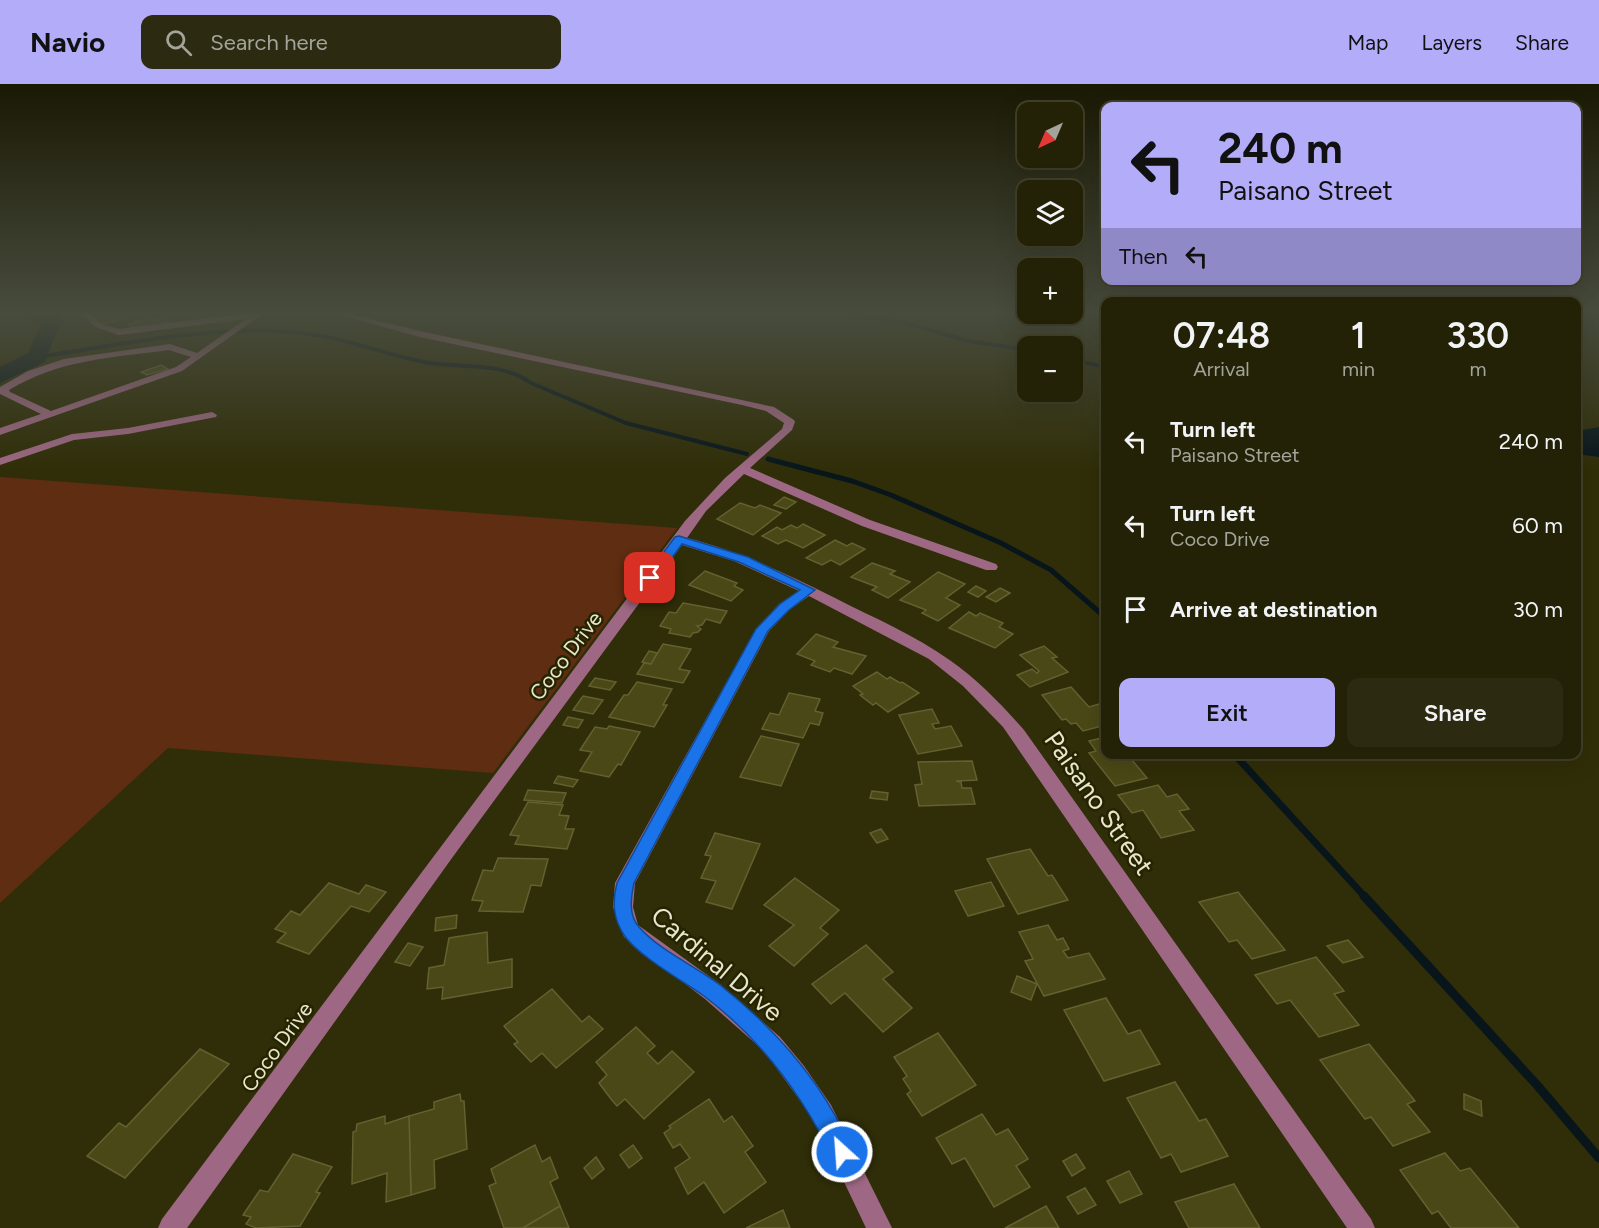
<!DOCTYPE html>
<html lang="en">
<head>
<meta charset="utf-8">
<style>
  body { margin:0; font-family:Figtree,sans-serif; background:#2c2a10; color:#f1f3f6; height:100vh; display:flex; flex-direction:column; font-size:22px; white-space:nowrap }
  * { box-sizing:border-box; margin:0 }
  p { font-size:20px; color:#a3a49b }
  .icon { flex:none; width:33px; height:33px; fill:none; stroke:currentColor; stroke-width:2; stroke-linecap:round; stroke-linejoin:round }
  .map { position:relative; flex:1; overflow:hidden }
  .panel { position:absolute; left:1101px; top:213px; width:480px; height:462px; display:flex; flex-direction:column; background:#242206; border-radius:12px; box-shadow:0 6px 24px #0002,0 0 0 2px #413f28 }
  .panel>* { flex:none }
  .top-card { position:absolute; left:1101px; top:18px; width:480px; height:183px; border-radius:12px; box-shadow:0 6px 24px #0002,0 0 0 2px #413f28; background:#b3adf9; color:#111; overflow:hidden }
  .needle { width:39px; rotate:224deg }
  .fabs { position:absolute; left:1017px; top:18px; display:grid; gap:12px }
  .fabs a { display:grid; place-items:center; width:66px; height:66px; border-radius:12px; background:#242206; box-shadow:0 6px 24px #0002,0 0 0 2px #413f28; font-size:30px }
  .pin { position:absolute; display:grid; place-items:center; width:51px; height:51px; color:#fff; margin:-26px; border-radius:12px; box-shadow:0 3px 9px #0006 }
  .me { position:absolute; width:66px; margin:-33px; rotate:334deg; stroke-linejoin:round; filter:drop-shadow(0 0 4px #0008) }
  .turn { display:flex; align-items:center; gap:21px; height:126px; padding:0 18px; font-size:27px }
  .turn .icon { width:78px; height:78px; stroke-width:2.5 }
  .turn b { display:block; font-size:42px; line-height:51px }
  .then { display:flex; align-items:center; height:57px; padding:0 18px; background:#0003; gap:12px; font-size:22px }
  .eta { display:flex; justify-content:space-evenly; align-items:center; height:102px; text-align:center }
  .eta b { font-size:36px; font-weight:600; line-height:42px }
  .primary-button { display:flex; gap:12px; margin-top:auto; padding:12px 18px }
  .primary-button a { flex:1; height:69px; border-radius:12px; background:#b3adf9; color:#111; font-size:24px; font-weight:600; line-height:69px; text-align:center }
  .primary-button a+a { background:#2c2a10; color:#f1f3f6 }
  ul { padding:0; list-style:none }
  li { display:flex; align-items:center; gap:18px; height:84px; padding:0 18px }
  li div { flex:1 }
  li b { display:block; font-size:22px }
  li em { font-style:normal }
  header { display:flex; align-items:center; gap:36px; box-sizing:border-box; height:84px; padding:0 30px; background:#b3adf9; color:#111 }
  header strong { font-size:28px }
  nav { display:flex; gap:33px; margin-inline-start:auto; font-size:21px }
  .search { width:420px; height:54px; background:#2c2a10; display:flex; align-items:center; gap:15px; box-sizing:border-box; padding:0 21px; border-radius:12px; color:#a3a49b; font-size:22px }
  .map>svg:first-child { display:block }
  .green { fill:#5f2d11 }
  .water { fill:#08161c }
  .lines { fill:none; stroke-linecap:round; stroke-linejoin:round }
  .stream-far3 { stroke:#08161c; stroke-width:4 }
  .stream-far2 { stroke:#08161c; stroke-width:5 }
  .stream-far1 { stroke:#08161c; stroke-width:7 }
  .stream { stroke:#08161c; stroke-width:9 }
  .river { fill:#08161c; fill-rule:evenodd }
  .building { fill:#4a4816; stroke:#626130; stroke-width:1.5 }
  .minor { fill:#9e6884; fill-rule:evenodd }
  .route { fill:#1a73e8; stroke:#114b97; stroke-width:1.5 }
  .labels { text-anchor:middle; stroke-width:5; stroke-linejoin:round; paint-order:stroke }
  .street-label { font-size:21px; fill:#e7e7cd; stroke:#262400 }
  .near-street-label { font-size:26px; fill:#e7e7cd; stroke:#262400 }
</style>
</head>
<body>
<header>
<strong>Navio</strong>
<div class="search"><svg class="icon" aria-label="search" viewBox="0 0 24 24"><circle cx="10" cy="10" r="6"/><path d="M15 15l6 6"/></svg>Search here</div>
<nav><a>Map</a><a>Layers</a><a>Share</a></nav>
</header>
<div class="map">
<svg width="1599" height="1144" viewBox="0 0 1599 1144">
  <rect width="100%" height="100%" fill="#302e08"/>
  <path class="green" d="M0,393L677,444L493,689L168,664L0,819Z"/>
  <path class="water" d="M1599,343V373L1577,370V347Z"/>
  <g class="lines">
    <g class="stream-far3">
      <path d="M813,227L900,237L968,257L1028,266"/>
      <path d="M37,273C128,260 232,236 323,252C359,259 394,273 430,279C463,284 502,278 531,299L626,339L747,370"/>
      <path d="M1072,276L1106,283"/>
    </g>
    <path class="stream-far2" d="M768,375L852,397L891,411L1001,459L1051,486L1106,534"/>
    <path class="stream-far1" d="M1234,670L1366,814"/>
    <path class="stream" d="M1364,812L1537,1001L1599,1074"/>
    <path class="river" d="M21,227C35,227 55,225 64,238L57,247L45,278L0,299V283L28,269L41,240L24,233Z"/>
  </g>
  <g class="building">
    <path d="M122,228L128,234L102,240L95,235Z"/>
    <path d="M150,233L152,235L163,233L169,238L135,246L129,240Z"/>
    <path d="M161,281L168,285L147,291L141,288Z"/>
    <path d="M784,413L796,418L786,425L774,421Z"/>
    <path d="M740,419L755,424L760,421L781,429L753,451L717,435Z"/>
    <path d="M803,440L825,451L803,464L786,456L778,460L762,452L777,443L782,446L791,441L797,444Z"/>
    <path d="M835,456L847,462L852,459L865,465L840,481L831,476L822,481L806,474Z"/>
    <path d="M872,479L895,487L890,490L910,498L888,514L872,506L877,503L851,493Z"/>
    <path d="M705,487L737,499L734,502L743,506L731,517L689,501Z"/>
    <path d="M938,488L965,500L946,514L960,521L938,537L922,529L926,526L900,516Z"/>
    <path d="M976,502L986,507L978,513L968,508Z"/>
    <path d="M1000,504L1010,509L996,518L986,513Z"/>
    <path d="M683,519L727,527L720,539L706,535L702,541L697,542L701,545L698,548L693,549L690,553L669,549L671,545L660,542L669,528L676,529Z"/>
    <path d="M969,528L976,532L980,529L1003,539L999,543L1013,550L995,564L949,544Z"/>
    <path d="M816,550L838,558L833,563L866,572L852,590L834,584L830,588L811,581L815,577L797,570Z"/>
    <path d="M663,560L691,565L679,585L690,587L683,599L637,590L644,579L651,580Z"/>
    <path d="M1044,562L1057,573L1052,574L1068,588L1030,603L1017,591L1032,585L1037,589L1039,587L1020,571Z"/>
    <path d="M649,567L657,569L651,580L642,578Z"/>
    <path d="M877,588L887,595L890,593L900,599L902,598L919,609L888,628L876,619L873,621L860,611L863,610L853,602Z"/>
    <path d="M595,594L616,598L610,606L589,602Z"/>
    <path d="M637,598L672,605L663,621H667L654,643L609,633L624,611H628Z"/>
    <path d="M1071,603L1089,623L1106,618V641L1083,647L1076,639L1071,640L1066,635L1062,636L1042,611Z"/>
    <path d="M789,609L820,615L815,627L823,629L819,641L810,639L803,654L762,645L770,629L779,631Z"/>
    <path d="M583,612L603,616L593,630L573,626Z"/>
    <path d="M932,625L939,639L932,640L935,645L951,642L962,662L918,670L899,631Z"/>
    <path d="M568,633L583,636L578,644L563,641Z"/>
    <path d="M609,642L640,648L621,681L618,680L609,693L580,687L592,668L580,666L595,643L607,645Z"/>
    <path d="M761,652L799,660L781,702L740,693Z"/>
    <path d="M1106,653V670H1127L1147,694L1115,702L1089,669L1096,667L1089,657Z"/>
    <path d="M972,677L977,696L956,697L961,698L962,704H971L975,720L919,722L915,701L922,700L918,678Z"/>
    <path d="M558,692L578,696L573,703L554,699Z"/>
    <path d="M1158,701L1167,713L1177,710L1189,725L1179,727L1194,746L1161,754L1143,726L1132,729L1118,711Z"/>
    <path d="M528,706L566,709L562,719L524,716Z"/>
    <path d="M872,707L888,709L887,716L870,714Z"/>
    <path d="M528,718L563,721L559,731L569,732L565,745H574L567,765L515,760L519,752L510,751Z"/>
    <path d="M881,745L888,755L877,759L870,749Z"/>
    <path d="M715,749L760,760L732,825L706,818L716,797L701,794L711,772L705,771Z"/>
    <path d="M1030,765L1048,792L1052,791L1068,816L1018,830L987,775Z"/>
    <path d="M498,774L548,775L541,802L531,801L523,828L479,827L483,817L472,816L483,786L493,787Z"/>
    <path d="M795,794L839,826L820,844L828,850L794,882L769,862L794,841L764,821Z"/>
    <path d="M991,798L1004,822L968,832L955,807Z"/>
    <path d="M329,799L359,810L366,801L386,808L369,828L351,822L309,870L277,858L286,849L275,845L291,827L300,831Z"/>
    <path d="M1238,808L1285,866L1252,875L1237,856L1229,858L1199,818Z"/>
    <path d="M457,831L456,844L435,847L436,834Z"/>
    <path d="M1048,841L1057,856L1063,854L1069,865L1063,867L1068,874L1089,869L1105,895L1044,912L1025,877L1033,875L1019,848Z"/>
    <path d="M487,848L488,879L512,875V903L442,915L443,903L427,905L429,884L444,881L449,854Z"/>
    <path d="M1348,856L1363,873L1343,879L1327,862Z"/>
    <path d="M408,859L423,863L410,882L395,878Z"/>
    <path d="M866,861L893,888L883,895L912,924L883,948L845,909L831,920L812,900Z"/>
    <path d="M1316,873L1344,907L1334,910L1359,941L1319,953L1290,916L1277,920L1255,891Z"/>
    <path d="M1017,892L1037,900L1031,916L1011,908Z"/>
    <path d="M552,905L582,938L589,932L603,945L556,984L542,969L531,978L514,960L518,958L504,942Z"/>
    <path d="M1106,914L1128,950L1140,946L1160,980L1104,997L1064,926Z"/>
    <path d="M636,943L655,962L647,969L658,980L672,967L694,988L644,1035L625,1015L617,1022L611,1015L599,999L607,991L596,978Z"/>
    <path d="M938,949L976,1001L922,1032L907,1010L911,1007L903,995L907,992L894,973Z"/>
    <path d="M1369,960L1415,1017L1407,1020L1430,1048L1393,1062L1371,1033L1365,1035L1320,976Z"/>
    <path d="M200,965L229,980L125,1094L87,1072L119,1039L126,1043Z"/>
    <path d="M1175,998L1199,1037L1206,1035L1228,1072L1181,1088L1171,1070L1161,1074L1127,1014Z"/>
    <path d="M460,1010L461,1017H464L467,1065L434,1076L435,1104L411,1111L409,1032L434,1025V1018Z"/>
    <path d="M1464,1010L1481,1017L1482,1032L1464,1025Z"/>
    <path d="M709,1015L724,1038L732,1032L753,1062L745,1068L766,1098L724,1129L704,1098L688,1110L675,1084L690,1074L680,1060L673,1064L664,1049L671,1044L669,1042Z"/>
    <path d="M982,1030L996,1051L1008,1045L1028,1075L1016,1082L1030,1103L994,1123L965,1074L952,1080L936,1054Z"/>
    <path d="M385,1032V1040L409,1032L411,1111L386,1118L387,1089L352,1100L353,1048L356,1047L357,1040Z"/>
    <path d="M535,1061L542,1078L550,1073L558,1094L550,1098L560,1122L523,1144H504L489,1102L496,1099L491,1085Z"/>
    <path d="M633,1061L642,1074L629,1084L620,1071Z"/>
    <path d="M1445,1069L1460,1087L1470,1084L1519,1144H1451L1438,1127L1432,1130L1400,1086Z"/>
    <path d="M293,1070L332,1083L316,1108L320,1109L300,1142L256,1144L246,1140L251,1133L243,1131L260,1106L268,1108Z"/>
    <path d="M1076,1070L1085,1084L1072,1092L1063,1077Z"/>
    <path d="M596,1073L604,1085L592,1095L584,1084Z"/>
    <path d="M1129,1087L1142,1110L1120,1119L1107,1097Z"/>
    <path d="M1234,1100L1260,1144H1189L1175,1118Z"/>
    <path d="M1085,1104L1096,1121L1078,1130L1067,1113Z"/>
    <path d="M560,1122L569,1144H523Z"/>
    <path d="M1046,1122L1059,1144H1005Z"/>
    <path d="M783,1126L790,1144H746Z"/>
  </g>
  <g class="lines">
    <g class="minor">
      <path d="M79,227H87L101,240L119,245L257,228L261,231L182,287L0,351V344L41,330L0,310V303L28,287L64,275L170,260L197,269L246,235L119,251L95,243ZM169,266L191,273L176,283L51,327L10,308L9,306C61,275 111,274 169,266Z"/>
      <path d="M326,227H338L420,247L774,323L794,336L795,338L792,346L750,384L870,436L996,480L998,483L996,486H986L862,442L744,390L706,427L687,454C739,467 787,490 835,514C874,534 915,551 951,577C978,596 1002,621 1024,646L1371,1135L1375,1144H1347L1003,643L963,602L929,575L809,512L789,526L769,547L635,799L633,823L638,841L721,901L780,953L804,982L831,1021L892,1144H866L815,1037L764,967L705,915L624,853L613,823L615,799L756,545L779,520L799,507L734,477L682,461L452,774L187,1144H158L162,1135L685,437L725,394L782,345L784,339L766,327L742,321L420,253Z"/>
      <path d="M212,328L217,331L216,333L128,350L74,356L0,381V374L72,350L128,344Z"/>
    </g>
  </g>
  <linearGradient id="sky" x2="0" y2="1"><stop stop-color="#1a1904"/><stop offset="0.59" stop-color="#484c3d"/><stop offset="1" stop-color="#484c3d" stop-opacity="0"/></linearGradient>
  <rect width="1599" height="387" fill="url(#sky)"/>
  <path class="route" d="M679,452L748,473L815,506L789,526L768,547L634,799C631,813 628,831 639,843C660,867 694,881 720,901C777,946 825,1001 853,1068L849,1076L842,1079L834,1076C803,1012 761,955 704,912C683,897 637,871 624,851C613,834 612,818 617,799L756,545L780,520L800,506L739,478L682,460L655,497H646L644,494L646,492L675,453Z"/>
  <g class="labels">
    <g class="street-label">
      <text transform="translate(566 572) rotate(-53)" y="7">Coco Drive</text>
      <text transform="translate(277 963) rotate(-54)" y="7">Coco Drive</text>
    </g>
    <g class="near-street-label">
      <text transform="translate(1099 719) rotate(55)" y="9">Paisano Street</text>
      <text transform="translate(717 880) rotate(40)" y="9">Cardinal Drive</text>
    </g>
  </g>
</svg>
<div class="fabs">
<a><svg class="needle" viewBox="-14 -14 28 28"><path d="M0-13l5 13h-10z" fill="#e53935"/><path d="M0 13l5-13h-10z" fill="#a3a49b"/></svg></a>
<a><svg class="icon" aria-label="layers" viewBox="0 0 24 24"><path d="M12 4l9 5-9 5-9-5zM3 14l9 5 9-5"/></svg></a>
<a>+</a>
<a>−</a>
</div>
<div class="pin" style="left:650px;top:494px;background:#d93025"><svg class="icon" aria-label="arrive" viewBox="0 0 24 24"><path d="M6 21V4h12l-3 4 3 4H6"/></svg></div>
<svg class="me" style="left:842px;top:1068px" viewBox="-20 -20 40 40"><circle r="17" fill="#1a73e8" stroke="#fff" stroke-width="3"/><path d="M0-11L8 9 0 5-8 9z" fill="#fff"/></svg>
<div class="top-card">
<div class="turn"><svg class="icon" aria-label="left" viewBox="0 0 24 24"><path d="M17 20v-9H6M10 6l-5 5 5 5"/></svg><div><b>240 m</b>Paisano Street</div></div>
<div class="then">Then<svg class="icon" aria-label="left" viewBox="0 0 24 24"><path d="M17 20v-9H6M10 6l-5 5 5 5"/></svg></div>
</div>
<section class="panel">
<div class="eta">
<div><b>07:48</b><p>Arrival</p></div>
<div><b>1</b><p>min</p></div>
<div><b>330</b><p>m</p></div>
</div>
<ul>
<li><svg class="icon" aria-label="left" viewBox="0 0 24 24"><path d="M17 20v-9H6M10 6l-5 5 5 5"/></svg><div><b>Turn left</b><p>Paisano Street</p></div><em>240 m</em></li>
<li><svg class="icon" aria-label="left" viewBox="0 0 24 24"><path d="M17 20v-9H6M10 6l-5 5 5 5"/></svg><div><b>Turn left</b><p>Coco Drive</p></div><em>60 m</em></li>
<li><svg class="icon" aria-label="arrive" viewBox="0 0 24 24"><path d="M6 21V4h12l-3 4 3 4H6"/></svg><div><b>Arrive at destination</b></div><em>30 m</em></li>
</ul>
<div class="primary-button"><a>Exit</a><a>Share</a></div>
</section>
</div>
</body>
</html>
